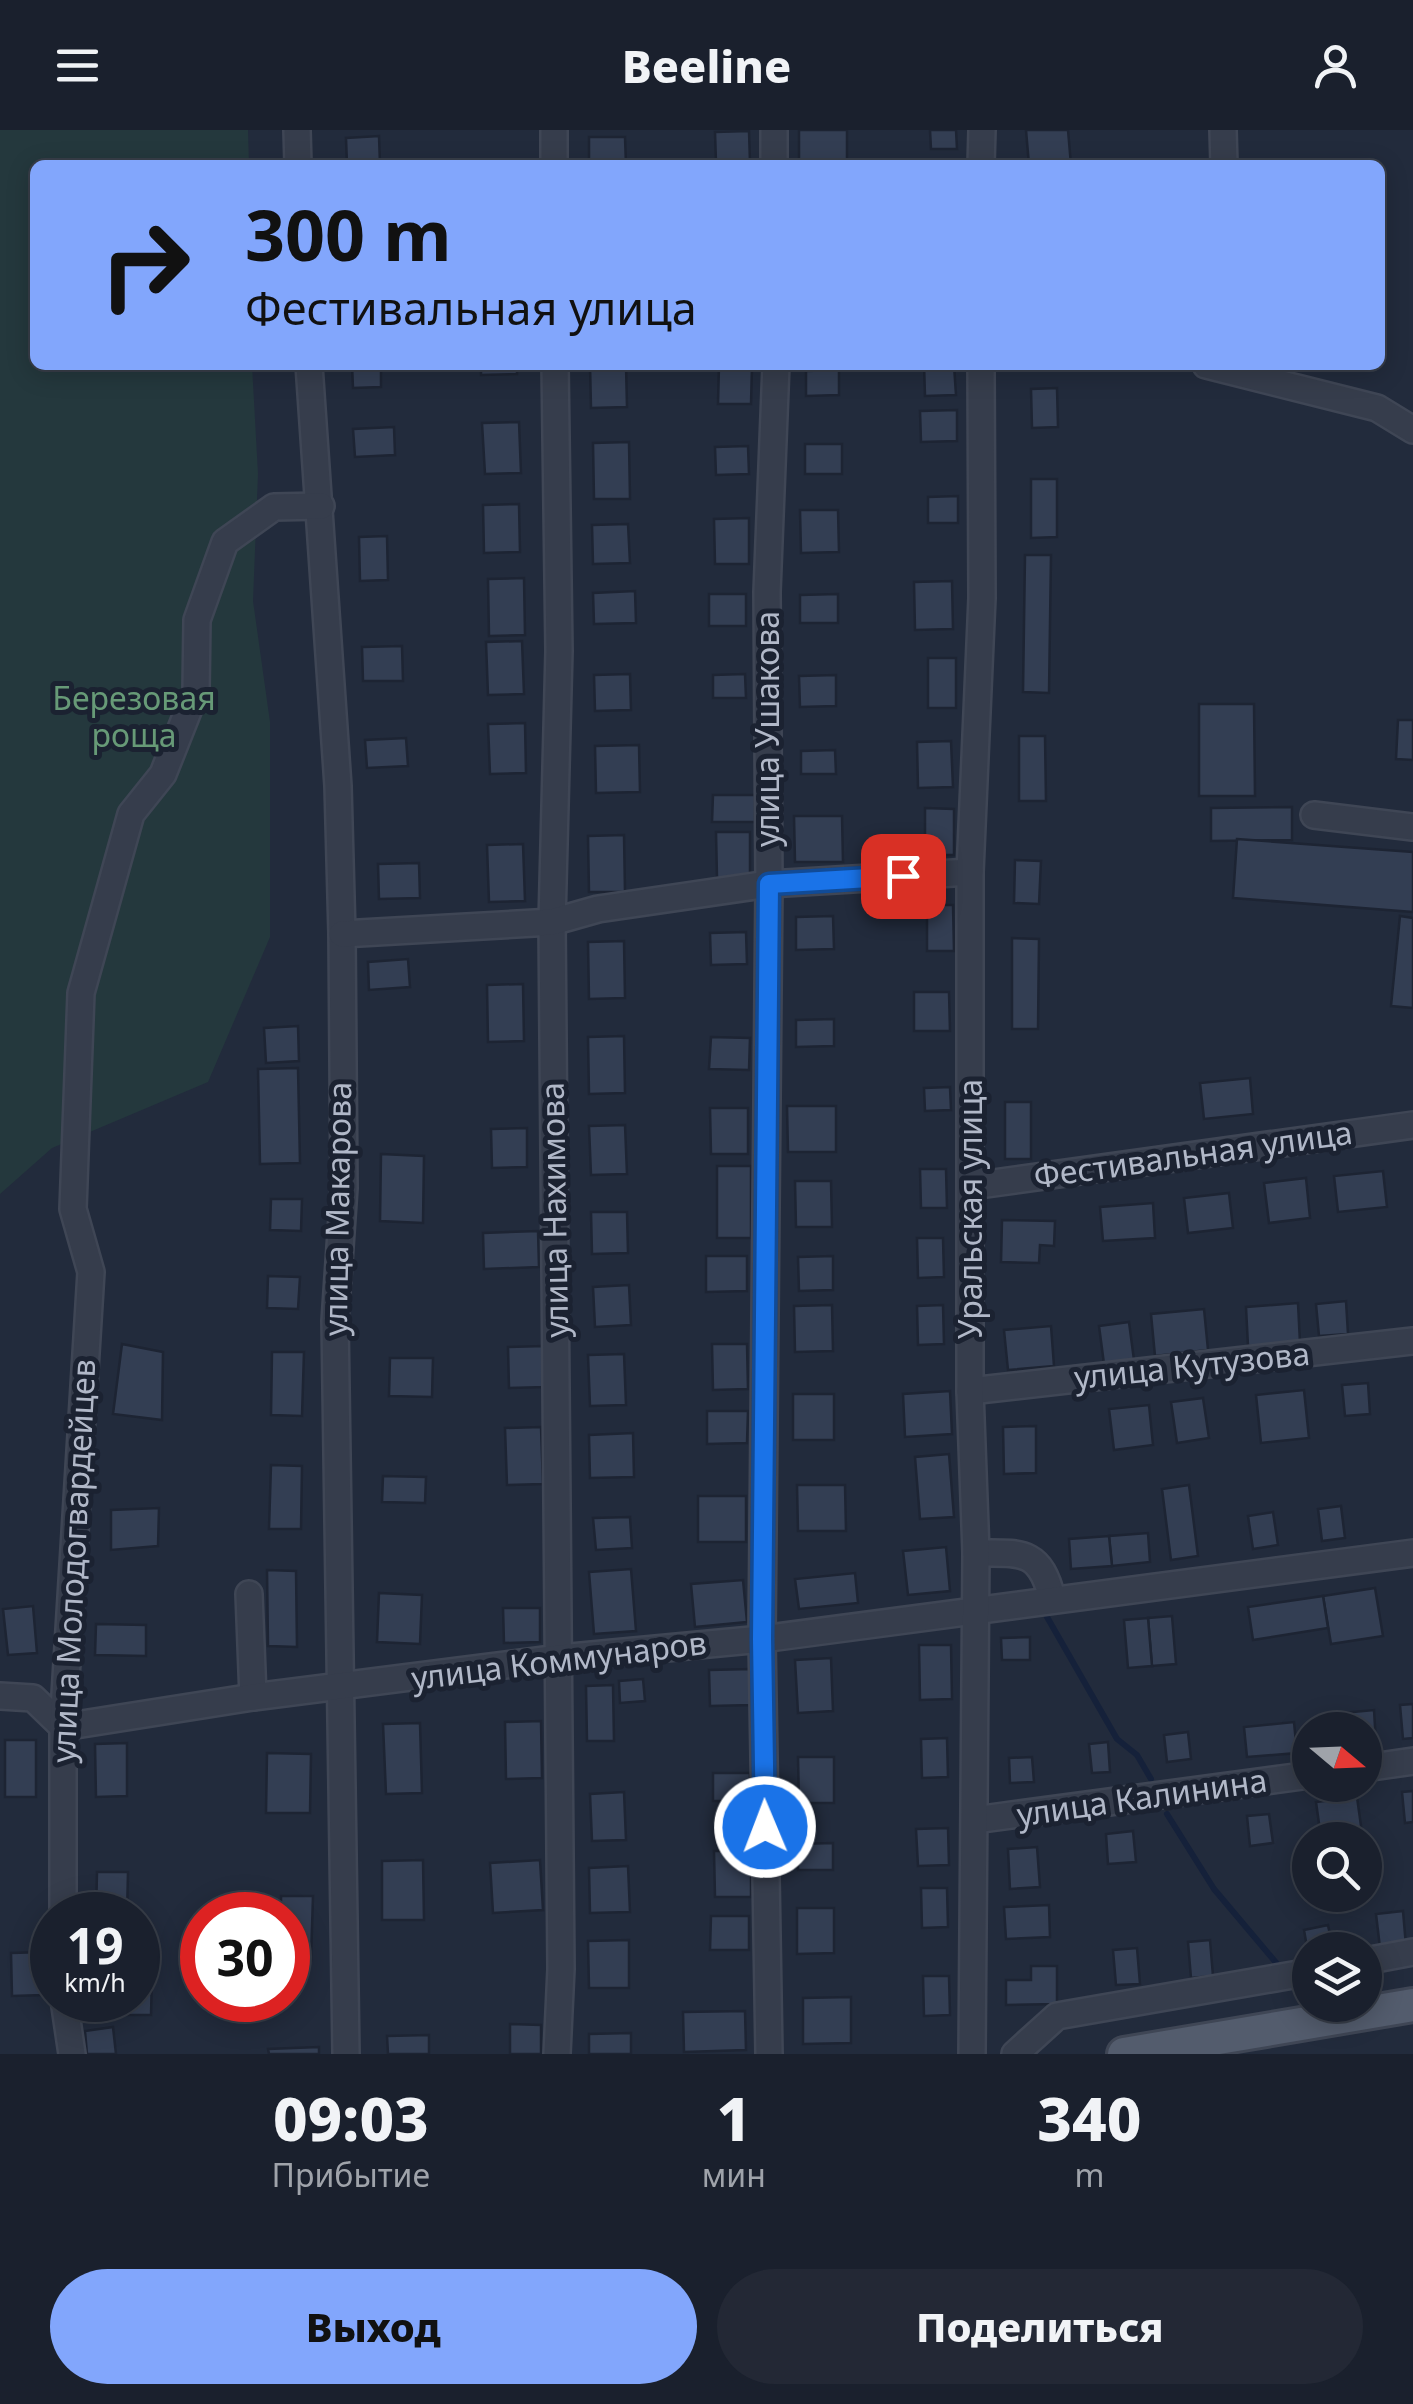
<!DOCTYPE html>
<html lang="ru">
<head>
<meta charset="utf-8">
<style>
  body { margin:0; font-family:"Noto Sans",sans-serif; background:#232835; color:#f1f3f6; height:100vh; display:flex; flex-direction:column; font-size:38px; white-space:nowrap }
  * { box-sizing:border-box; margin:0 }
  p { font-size:32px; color:#9fa3aa }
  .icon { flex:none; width:55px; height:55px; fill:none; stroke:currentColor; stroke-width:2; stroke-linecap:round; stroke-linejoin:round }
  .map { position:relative; height:1924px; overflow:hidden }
  .drawer { display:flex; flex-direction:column; background:#1a202d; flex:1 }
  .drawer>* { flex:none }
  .top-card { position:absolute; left:30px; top:30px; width:1355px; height:210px; border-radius:15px; box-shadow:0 5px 25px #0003,0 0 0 2px #383e49; background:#82a6fc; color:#111; overflow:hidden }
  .needle { width:65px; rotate:109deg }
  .tools { position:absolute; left:1292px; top:1582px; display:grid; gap:20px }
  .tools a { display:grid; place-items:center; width:90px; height:90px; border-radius:50%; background:#1a202d; box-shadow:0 5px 25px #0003,0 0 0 2px #383e49; font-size:50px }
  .speed { position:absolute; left:30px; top:1762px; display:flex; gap:20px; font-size:50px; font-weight:700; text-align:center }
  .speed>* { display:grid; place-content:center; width:130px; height:130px; border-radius:50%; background:#1a202d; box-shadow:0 5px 25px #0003,0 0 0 2px #383e49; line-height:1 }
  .speed small { font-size:25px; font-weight:400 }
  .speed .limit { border:15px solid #d22; background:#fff; color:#111 }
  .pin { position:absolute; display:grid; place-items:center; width:85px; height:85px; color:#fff; margin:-42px; border-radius:20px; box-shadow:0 5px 15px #0006 }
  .me { position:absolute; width:110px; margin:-55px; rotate:359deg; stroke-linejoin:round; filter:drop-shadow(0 0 8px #0008) }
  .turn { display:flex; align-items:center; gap:35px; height:210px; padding:0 50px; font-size:45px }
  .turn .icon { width:130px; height:130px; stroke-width:2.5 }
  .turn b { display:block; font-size:70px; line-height:85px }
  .eta { display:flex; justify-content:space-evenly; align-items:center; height:170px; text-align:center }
  .eta b { font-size:60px; font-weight:800; line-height:70px }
  .button { display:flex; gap:20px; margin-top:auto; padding:20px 50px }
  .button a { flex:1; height:115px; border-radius:60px; background:#82a6fc; color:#111; font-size:40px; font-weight:800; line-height:115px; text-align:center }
  .button a+a { background:#232835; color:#f1f3f6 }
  header { display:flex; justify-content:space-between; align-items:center; height:130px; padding:0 50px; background:#1a202d; font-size:45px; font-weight:800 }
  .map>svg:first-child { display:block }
  .green { fill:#24383d }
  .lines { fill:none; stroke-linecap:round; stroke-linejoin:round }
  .stream { stroke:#15213a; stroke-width:6 }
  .building { fill:#333e53; stroke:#1d2433; stroke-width:2.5 }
  .minor-casing { stroke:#3f4655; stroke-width:30 }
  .major-casing { stroke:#3f4655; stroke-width:38 }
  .minor { stroke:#363d4c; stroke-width:25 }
  .major { stroke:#535c6d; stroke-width:32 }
  .route-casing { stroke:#114b97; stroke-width:25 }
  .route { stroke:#1a73e8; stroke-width:18 }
  .labels { text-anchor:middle; stroke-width:10; stroke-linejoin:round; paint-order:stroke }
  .park-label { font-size:32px; fill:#679a77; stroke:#1b2231 }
  .street-label { font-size:32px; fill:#b1b8c8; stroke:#1b2231 }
</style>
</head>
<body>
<header><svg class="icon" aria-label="menu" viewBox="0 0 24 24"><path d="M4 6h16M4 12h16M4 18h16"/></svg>Beeline<svg class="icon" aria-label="person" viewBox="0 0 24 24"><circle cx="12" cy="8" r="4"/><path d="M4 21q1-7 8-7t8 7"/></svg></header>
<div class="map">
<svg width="1413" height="1924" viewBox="0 0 1413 1924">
  <rect width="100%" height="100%" fill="#222b3c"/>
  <path class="green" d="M0,0H248L249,35H35V235H252L258,344L253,471L270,592V807L208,952L52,1018L0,1064Z"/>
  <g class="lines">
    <g class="stream">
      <path d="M1043,1480L1117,1609L1137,1625L1151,1649"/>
      <path d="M1167,1684L1214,1759L1278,1835"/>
    </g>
  </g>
  <g class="building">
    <rect x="799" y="0" width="48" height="35"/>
    <path d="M930,0H956L957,19H931Z"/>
    <path d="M1026,0H1068L1071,35H1029Z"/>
    <path d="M749,1L750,32L716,33L715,2Z"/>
    <path d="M379,6L380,34L347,35L346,8Z"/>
    <path d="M589,7H625L626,35H589Z"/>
    <path d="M352,235H381V257L353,258Z"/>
    <path d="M481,235H517V244L481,245Z"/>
    <path d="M590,235H626L627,277L591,278Z"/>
    <path d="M719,235L752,236L751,274H718Z"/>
    <path d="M924,235H954L956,265L925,266Z"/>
    <path d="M839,240V265L806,266V241Z"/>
    <path d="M1057,258L1058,297L1032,298L1031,259Z"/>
    <path d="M957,280V311L921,312L920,281Z"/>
    <path d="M519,292L521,343L485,344L482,293Z"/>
    <path d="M394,297L395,325L355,327L353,299Z"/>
    <path d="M629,312L630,369H594L593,313Z"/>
    <rect x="805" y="314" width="37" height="30"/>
    <path d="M748,316L749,344L716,345L715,317Z"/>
    <path d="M1031,349H1057V407L1031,408Z"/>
    <path d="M958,366V393H928V367Z"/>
    <path d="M519,374L520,422L484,423L483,375Z"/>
    <path d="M800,380H838L839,422L801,423Z"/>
    <path d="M749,388V434H715L714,389Z"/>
    <path d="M628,394L630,433L593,434L592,395Z"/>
    <path d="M387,406L388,450L360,451L359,407Z"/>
    <path d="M1025,425H1051L1049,563L1023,562Z"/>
    <path d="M524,448L525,505L489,506L488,449Z"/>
    <path d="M952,451L953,499L915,500L914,452Z"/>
    <path d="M635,461L636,493L594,494L593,463Z"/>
    <rect x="709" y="464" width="37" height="32"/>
    <path d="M838,464V493H800V465Z"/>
    <path d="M522,511L524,564L488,565L486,512Z"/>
    <path d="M402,516L403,551H363L362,517Z"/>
    <rect x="928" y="528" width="28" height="50"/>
    <path d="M630,544L631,580L595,581L594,545Z"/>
    <path d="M745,544L746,568H713V545Z"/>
    <path d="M836,545V576L800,577L799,546Z"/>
    <path d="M1199,574H1254L1255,666H1199Z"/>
    <path d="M1398,590H1413V630L1396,629Z"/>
    <path d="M525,593L526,643L490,644L488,594Z"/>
    <path d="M1019,606H1045L1046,671H1019Z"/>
    <path d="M406,608L408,636L367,638L365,610Z"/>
    <path d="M951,611L953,657L918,658L917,612Z"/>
    <path d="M639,615L640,662L596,663L595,616Z"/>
    <path d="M835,620L836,644H801V621Z"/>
    <path d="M713,665H755V692H712Z"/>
    <path d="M1292,677V710L1211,711V678Z"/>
    <path d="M925,678L954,679V725H925Z"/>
    <path d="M794,686H842L843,732H795Z"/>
    <path d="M716,702H750V748H717Z"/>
    <path d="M624,705L625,762H589L588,706Z"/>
    <path d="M1237,709L1413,722V782L1233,768Z"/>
    <path d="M523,714L525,771L489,772L487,715Z"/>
    <path d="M1015,730L1041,731L1039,774L1014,773Z"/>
    <path d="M419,733L420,768L379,769L378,734Z"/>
    <path d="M927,775H953L954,821H927Z"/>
    <path d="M833,786L834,819L796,820V787Z"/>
    <path d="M1400,786L1413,788V878L1391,876Z"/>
    <path d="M746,802L747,834L711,835L710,803Z"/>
    <path d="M1012,808L1039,809L1038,899H1012Z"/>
    <path d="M624,811L625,868L589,869L588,812Z"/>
    <path d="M408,829L410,857L369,860L368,832Z"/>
    <path d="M523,854L524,911L488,912L487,855Z"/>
    <path d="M914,862H949L950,901H914Z"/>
    <path d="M834,889V916L796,917V890Z"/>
    <path d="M298,896L299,931L266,933L264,898Z"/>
    <path d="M624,906L625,963L589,964L588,907Z"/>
    <path d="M711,907L750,908L749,940L709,939Z"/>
    <path d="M298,938L300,1033L260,1034L258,939Z"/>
    <path d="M1250,948L1253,984L1204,989L1200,953Z"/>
    <path d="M950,957L951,980L925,981L924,958Z"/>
    <rect x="1005" y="972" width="26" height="57"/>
    <path d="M787,976H836V1022H788Z"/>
    <path d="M710,978H748V1024H711Z"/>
    <path d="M625,995L627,1044L591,1045L589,996Z"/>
    <path d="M527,998V1037L492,1038L491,999Z"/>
    <path d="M381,1024L424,1026L423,1093L380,1091Z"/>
    <rect x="717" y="1036" width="34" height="72"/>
    <path d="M920,1039H946L947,1078H921Z"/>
    <path d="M1383,1041L1387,1077L1338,1082L1334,1046Z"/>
    <path d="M1306,1048L1310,1088L1269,1093L1264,1053Z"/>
    <path d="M795,1051H831L832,1097H796Z"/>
    <path d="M1229,1063L1233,1098L1188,1103L1184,1068Z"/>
    <path d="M271,1069H302L301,1101L270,1100Z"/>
    <path d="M1153,1073L1155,1108L1103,1111L1100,1077Z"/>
    <path d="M591,1082H627L628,1123L592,1124Z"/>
    <path d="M1002,1090L1055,1091L1054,1116L1040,1115L1039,1133L1001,1132Z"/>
    <path d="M538,1101L539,1137L484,1139L483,1103Z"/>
    <path d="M917,1108H943L944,1147L918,1148Z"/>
    <path d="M706,1126H747V1161L706,1162Z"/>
    <path d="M833,1126V1160L799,1161L798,1127Z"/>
    <path d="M268,1146L300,1147L298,1179L267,1178Z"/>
    <path d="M629,1155L631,1195L595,1197L593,1157Z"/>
    <path d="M1346,1171L1348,1204L1319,1206L1316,1174Z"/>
    <path d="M1298,1173L1300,1213L1248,1216L1246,1177Z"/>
    <path d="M832,1175L833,1221L795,1222L794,1176Z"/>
    <path d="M943,1175L944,1214L918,1215L917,1176Z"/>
    <path d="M1204,1179L1208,1220L1155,1226L1151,1184Z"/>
    <path d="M1129,1192L1134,1230L1104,1234L1099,1196Z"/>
    <path d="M1051,1196L1054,1236L1008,1240L1004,1200Z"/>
    <path d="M122,1214L163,1222L162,1290L113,1284Z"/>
    <path d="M712,1214H747L748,1259L713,1260Z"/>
    <path d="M544,1216L546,1257L509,1258L508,1217Z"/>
    <path d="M272,1222H304L302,1286L271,1285Z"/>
    <path d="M624,1224L626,1275L590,1276L588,1225Z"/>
    <path d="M390,1228H433L432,1267L389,1266Z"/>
    <path d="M1368,1253L1370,1284L1345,1286L1342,1255Z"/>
    <path d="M1304,1260L1309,1308L1261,1313L1256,1265Z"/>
    <path d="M950,1261L952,1304L905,1307L903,1264Z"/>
    <rect x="793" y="1264" width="41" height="46"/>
    <path d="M1203,1268L1209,1308L1177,1313L1171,1272Z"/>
    <path d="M1149,1275L1153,1315L1114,1320L1109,1279Z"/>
    <path d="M707,1281H748L747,1313L707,1314Z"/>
    <path d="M1036,1296V1343L1004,1344L1003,1297Z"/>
    <path d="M541,1297L543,1354L507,1355L505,1298Z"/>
    <path d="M633,1303L634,1347L590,1348L589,1305Z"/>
    <path d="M949,1324L954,1387L920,1389L915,1327Z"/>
    <path d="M271,1335L302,1336L301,1399H269Z"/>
    <path d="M383,1346L426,1347L425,1373L382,1372Z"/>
    <path d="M797,1355H845L846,1401H798Z"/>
    <path d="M1189,1355L1198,1426L1171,1430L1162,1359Z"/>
    <rect x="698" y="1366" width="48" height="46"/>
    <path d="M1341,1376L1345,1408L1322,1411L1318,1379Z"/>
    <path d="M159,1378L158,1416L111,1420V1380Z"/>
    <path d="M1273,1382L1278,1415L1253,1419L1248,1386Z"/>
    <path d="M630,1387L632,1418L596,1420L593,1388Z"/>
    <path d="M1148,1403L1150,1432L1112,1436L1109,1406Z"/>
    <path d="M1109,1406L1112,1436L1071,1439L1069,1409Z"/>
    <path d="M946,1417L950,1461L908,1465L903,1421Z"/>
    <path d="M631,1439L636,1501L594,1504L589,1442Z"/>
    <path d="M267,1440L296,1441L297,1517L268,1516Z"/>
    <path d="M855,1443L858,1473L799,1479L795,1449Z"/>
    <path d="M743,1450L747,1492L695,1497L691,1454Z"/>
    <path d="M1375,1458L1383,1506L1331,1514L1323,1466Z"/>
    <path d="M379,1463L422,1465L420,1514L377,1512Z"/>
    <path d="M1323,1466L1328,1498L1253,1510L1248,1477Z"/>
    <path d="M33,1476L37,1523L8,1525L3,1479Z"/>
    <path d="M503,1478H540V1512L504,1513Z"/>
    <path d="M1172,1486L1176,1534L1152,1536L1148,1488Z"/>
    <path d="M1148,1488L1152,1536L1128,1538L1124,1490Z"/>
    <path d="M96,1494L146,1495V1526L95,1525Z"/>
    <path d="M1030,1507V1530H1002L1001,1508Z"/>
    <path d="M919,1515H951L952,1569L920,1570Z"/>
    <path d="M831,1528L833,1581L798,1583L795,1530Z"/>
    <path d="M752,1539V1575L710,1576L709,1540Z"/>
    <path d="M643,1549L645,1571L620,1573L619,1551Z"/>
    <path d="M613,1555L614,1611H587L586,1556Z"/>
    <path d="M1413,1574V1608L1403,1609L1400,1575Z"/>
    <path d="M1374,1580L1376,1613L1365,1614V1600H1322L1321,1585Z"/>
    <path d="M541,1591L542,1648L506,1649L505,1592Z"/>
    <path d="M1294,1592L1297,1623L1247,1627L1244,1597Z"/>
    <path d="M420,1593L422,1663L386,1664L383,1594Z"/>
    <path d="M1188,1602L1191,1629L1167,1632L1164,1605Z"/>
    <path d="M947,1608L948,1647L922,1648L921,1609Z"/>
    <rect x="5" y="1610" width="31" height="57"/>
    <path d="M1108,1612L1110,1642L1092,1643L1089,1614Z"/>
    <path d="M127,1613V1666L96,1667L95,1614Z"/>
    <path d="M267,1623L311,1624L310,1683H266Z"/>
    <path d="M798,1627H834V1673H799Z"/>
    <path d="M1032,1627L1034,1652L1010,1653L1009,1628Z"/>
    <rect x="713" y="1643" width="37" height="28"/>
    <path d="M1413,1661V1692L1405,1693L1402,1662Z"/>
    <path d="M624,1662L626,1710L592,1711L590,1664Z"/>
    <path d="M1357,1667L1362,1703L1321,1708L1316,1672Z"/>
    <path d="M1269,1684L1273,1713L1250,1716L1247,1686Z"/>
    <path d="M948,1698L949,1735L918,1736L916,1699Z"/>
    <path d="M1133,1701L1136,1732L1108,1734L1106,1704Z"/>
    <path d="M833,1713V1740H798V1714Z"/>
    <path d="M1037,1717L1040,1757L1010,1759L1008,1719Z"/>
    <path d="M714,1721H751V1767H715Z"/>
    <path d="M423,1730L424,1790H382V1731Z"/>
    <path d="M540,1730L543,1780L493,1783L490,1733Z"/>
    <path d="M628,1736L630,1782L590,1783L589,1738Z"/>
    <path d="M97,1742H128L127,1785H96Z"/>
    <path d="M921,1758H947L948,1797L922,1798Z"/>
    <path d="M281,1766H313L311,1830L288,1829V1785H281Z"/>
    <path d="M1049,1775L1050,1807L1006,1809L1004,1777Z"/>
    <path d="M797,1778H834V1823L797,1824Z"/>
    <path d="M1403,1781L1406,1816L1380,1818L1376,1784Z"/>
    <path d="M711,1786H749V1820H710Z"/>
    <path d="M1328,1795L1333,1820H1310L1309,1829L1304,1800Z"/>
    <path d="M629,1810V1858H589L588,1811Z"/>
    <path d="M1210,1810L1213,1846L1191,1848L1188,1812Z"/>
    <path d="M1137,1818L1140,1854L1116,1855L1113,1820Z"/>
    <path d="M43,1822L44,1865L12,1866L11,1823Z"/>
    <path d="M1031,1836H1057V1874L1006,1875V1850H1031Z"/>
    <path d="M138,1846H152L151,1885H89L90,1870H138Z"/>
    <path d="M923,1846H949L950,1885L924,1886Z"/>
    <path d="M851,1867V1913L803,1914V1868Z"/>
    <path d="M745,1881L746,1920L684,1922L683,1882Z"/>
    <path d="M510,1894L541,1895V1924H510Z"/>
    <path d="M113,1897L116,1924H87L85,1901Z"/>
    <path d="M631,1903V1924H589V1904Z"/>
    <path d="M429,1905V1924H388L387,1906Z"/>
    <path d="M319,1917V1924H269L268,1919Z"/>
  </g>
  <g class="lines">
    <g class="minor-casing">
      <g id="minor">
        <path d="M297,0L298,35"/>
        <path d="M554,0V35"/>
        <path d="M774,0V35"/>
        <path d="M1223,0L1224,35"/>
        <path d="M981,35L982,0"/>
        <path d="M309,235L338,656L342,804L344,1058L335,1191L346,1924"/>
        <path d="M555,235L559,521L552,792L561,1839L557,1924"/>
        <path d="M1206,235L1377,278L1413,300"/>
        <path d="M1314,685L1413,697"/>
        <path d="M342,804L552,792L598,779L769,754L970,742"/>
        <path d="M972,1056L1413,995"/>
        <path d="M970,1261L1413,1211"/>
        <path d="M976,1423C1021,1423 1040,1419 1052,1468"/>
        <path d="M249,1464L253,1567"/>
        <path d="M0,1566L33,1568L63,1597L253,1567L560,1528L762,1509L1413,1423"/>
        <path d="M1365,1638L1413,1631"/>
        <path d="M975,1690L1310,1645"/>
        <path d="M63,1785V1597L91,1142L73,1079L81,863L131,684L163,644L196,561L197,490L225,412L274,377L321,376"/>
        <path d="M1365,1831L1413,1822"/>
        <path d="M64,1870L72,1924"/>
        <path d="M769,1924L762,1509L769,754L767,462L776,235"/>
        <path d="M972,1924L976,1423L970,1261V742L982,468L981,235"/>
        <path d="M1015,1924L1057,1886L1310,1842"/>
      </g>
    </g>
    <g class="major-casing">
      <path id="major" d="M1124,1924L1413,1875"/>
    </g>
    <use href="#minor" class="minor"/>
    <use href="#major" class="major"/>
  </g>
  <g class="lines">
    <g class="route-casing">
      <path id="route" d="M765,1697L762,1509L769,754L903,746"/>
    </g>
    <use href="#route" class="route"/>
  </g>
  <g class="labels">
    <g class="park-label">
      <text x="134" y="580">Березовая<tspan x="134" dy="37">роща</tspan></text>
    </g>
    <g class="street-label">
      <text transform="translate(768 599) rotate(-90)" y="11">улица Ушакова</text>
      <text transform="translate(1193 1025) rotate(-8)" y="11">Фестивальная улица</text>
      <text transform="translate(338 1079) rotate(-89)" y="11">улица Макарова</text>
      <text transform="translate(971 1079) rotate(-90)" y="11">Уральская улица</text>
      <text transform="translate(555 1080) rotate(-91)" y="11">улица Нахимова</text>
      <text transform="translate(1192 1236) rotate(-6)" y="11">улица Кутузова</text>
      <text transform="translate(74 1431) rotate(-87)" y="11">улица Молодогвардейцев</text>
      <text transform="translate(559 1531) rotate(-7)" y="11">улица Коммунаров</text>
      <text transform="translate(1142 1668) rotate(-8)" y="11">улица Калинина</text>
    </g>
  </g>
</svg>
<div class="tools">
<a><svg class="needle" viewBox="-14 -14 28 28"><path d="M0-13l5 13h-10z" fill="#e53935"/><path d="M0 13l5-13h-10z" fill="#9fa3aa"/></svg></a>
<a><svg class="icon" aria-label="search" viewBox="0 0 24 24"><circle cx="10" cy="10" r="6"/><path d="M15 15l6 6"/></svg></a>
<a><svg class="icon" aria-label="layers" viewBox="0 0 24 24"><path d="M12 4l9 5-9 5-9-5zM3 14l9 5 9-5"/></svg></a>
</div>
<div class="speed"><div>19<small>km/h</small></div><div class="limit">30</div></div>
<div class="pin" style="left:903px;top:746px;background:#d93025"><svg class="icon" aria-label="arrive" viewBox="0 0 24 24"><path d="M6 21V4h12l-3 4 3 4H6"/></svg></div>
<svg class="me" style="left:765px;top:1697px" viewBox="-20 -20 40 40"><circle r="17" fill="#1a73e8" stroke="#fff" stroke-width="3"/><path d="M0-11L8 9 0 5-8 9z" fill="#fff"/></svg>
<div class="top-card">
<div class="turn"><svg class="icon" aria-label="right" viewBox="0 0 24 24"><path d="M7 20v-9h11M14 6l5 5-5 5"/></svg><div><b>300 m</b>Фестивальная улица</div></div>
</div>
</div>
<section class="drawer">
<div class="eta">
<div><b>09:03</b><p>Прибытие</p></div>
<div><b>1</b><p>мин</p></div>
<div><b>340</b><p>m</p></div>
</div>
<div class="button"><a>Выход</a><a>Поделиться</a></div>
</section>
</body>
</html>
